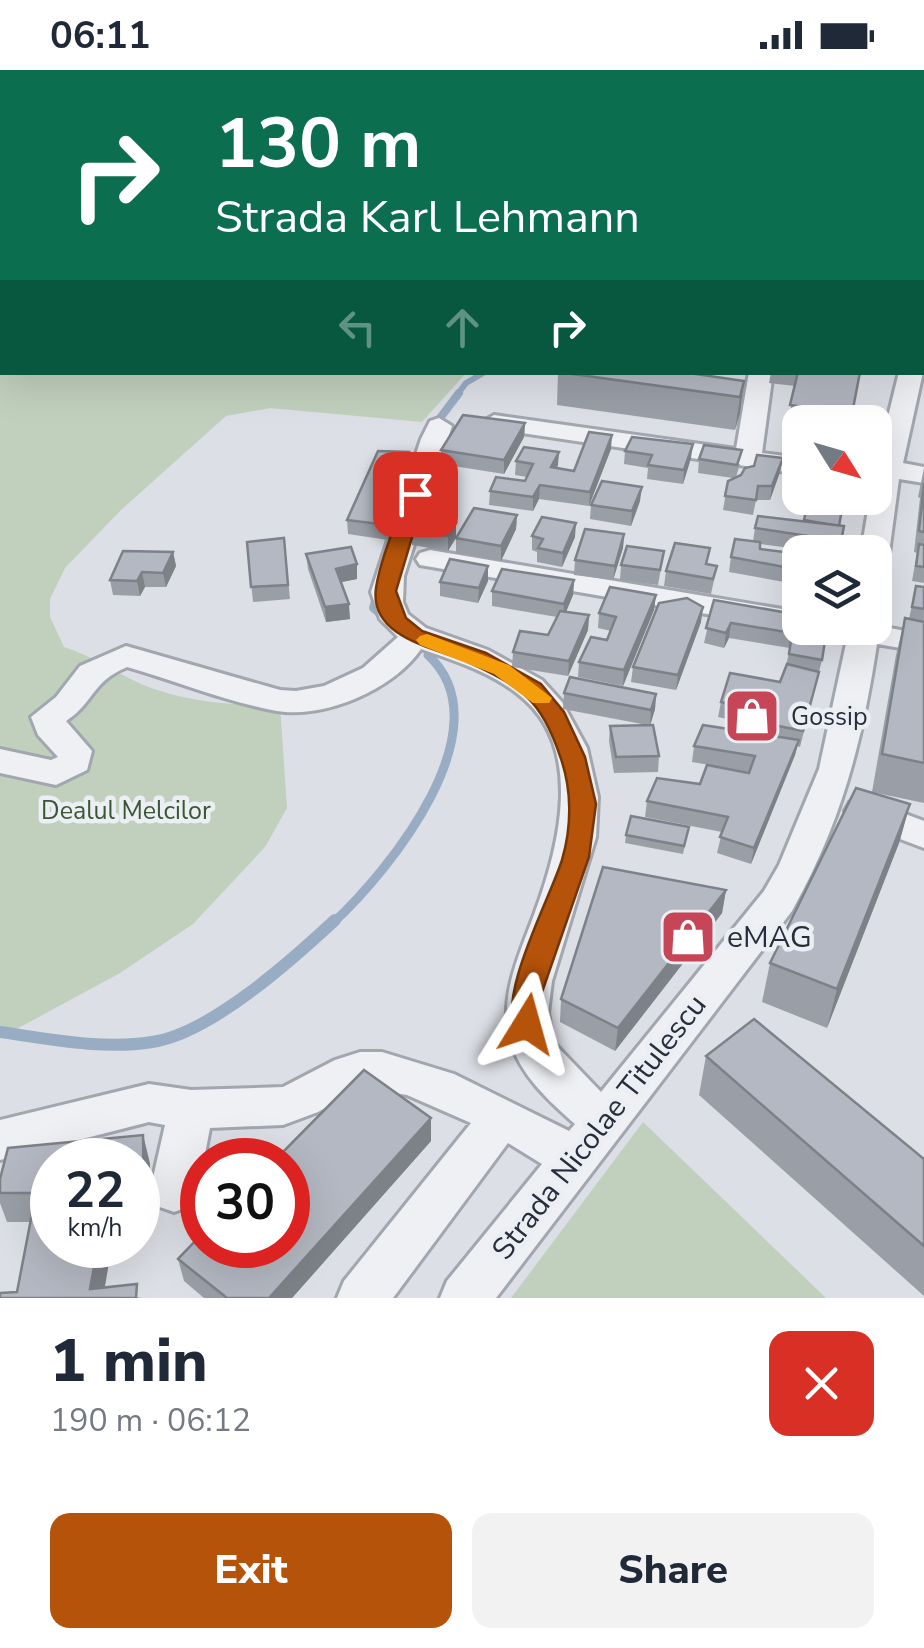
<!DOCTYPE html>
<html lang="en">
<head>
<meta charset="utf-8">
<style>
  body { margin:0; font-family:"Nunito Sans",sans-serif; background:#f2f2f3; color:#1f2937; height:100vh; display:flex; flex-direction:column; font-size:38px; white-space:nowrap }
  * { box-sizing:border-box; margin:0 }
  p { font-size:32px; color:#747a83 }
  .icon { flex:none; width:55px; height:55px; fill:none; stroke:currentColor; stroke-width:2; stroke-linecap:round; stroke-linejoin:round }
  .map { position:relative; height:1228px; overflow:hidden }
  .details { display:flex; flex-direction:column; background:#fff; flex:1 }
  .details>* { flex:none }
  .banner { position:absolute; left:0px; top:0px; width:925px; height:305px; box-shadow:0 10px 40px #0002; background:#0b6e4f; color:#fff; overflow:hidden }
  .needle { width:65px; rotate:127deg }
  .buttons { position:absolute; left:782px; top:335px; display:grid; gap:20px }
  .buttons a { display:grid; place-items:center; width:110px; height:110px; border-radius:20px; background:#fff; box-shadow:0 10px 40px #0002; font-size:50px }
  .speed { position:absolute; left:30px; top:1068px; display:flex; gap:20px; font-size:50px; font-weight:700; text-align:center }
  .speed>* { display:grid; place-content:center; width:130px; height:130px; border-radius:50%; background:#fff; box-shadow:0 10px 40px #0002; line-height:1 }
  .speed small { font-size:25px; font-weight:400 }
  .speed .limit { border:15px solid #d22; background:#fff; color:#111 }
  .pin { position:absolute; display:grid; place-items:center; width:85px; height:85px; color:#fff; margin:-42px; border-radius:20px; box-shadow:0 5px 15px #0006 }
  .me { position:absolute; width:110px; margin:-55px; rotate:8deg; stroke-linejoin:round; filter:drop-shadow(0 0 8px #0008) }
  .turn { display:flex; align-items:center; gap:35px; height:210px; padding:0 50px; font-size:45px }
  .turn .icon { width:130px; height:130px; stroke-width:2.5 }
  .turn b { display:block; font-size:70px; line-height:85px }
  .lanes { display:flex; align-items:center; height:95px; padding:0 50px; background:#0003; justify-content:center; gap:50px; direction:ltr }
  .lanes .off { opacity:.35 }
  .round { display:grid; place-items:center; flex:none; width:105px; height:105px; border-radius:20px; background:#f2f2f3 }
  .headline { display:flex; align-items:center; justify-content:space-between; height:170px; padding:0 50px }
  h1 { font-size:60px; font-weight:800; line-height:75px }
  .action { display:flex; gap:20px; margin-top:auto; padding:20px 50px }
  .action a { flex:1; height:115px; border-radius:20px; background:#b45309; color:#fff; font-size:40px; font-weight:800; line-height:115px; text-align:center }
  .action a+a { background:#f2f2f3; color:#1f2937 }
  .status { display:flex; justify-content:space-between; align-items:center; height:70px; padding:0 50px; background:#fff; direction:ltr }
  .status svg { height:28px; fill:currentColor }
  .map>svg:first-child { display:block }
  .green { fill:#c1cfbd }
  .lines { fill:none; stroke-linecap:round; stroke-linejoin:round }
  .stream-far4 { stroke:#98acc4; stroke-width:5 }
  .stream-far3 { stroke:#98acc4; stroke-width:6 }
  .stream-far2 { stroke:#98acc4; stroke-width:8 }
  .stream-far1 { stroke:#98acc4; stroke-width:9 }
  .stream { stroke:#98acc4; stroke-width:12 }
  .minor-casing { stroke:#a2a6af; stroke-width:6 }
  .minor { fill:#eef0f4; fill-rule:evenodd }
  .wall { fill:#9a9ea7 }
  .shaded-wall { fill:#7d8188 }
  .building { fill:#b3b8c2; stroke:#7d8188; stroke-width:2.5 }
  .route { fill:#b45309; stroke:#753606; stroke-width:2.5 }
  .slow { fill:#f59e0b }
  .labels { text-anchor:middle; stroke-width:9; stroke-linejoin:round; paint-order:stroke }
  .poi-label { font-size:25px; fill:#272d3b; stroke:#ebeef3; text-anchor:start }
  .park-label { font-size:25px; fill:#3a5635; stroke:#ebeef3 }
  .near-poi-label { font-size:30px; fill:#272d3b; stroke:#ebeef3; text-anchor:start }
  .near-street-label { font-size:30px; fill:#272d3b; stroke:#ebeef3 }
</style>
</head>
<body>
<div class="status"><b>06:11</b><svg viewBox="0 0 49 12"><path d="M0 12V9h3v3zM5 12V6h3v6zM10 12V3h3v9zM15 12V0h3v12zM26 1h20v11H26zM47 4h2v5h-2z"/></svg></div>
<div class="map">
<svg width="924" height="1228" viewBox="0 0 924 1228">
  <rect width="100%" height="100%" fill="#dcdfe5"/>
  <g class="green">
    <path d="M0,0L564,2H2V302L466,303L422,352L270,338L226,346L121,440L65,498L50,529V547L64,577C93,586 114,602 141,614C184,632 234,636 280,635L287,738L265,777L193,854L120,903L0,968Z"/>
    <path d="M643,1052L826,1228H511Z"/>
  </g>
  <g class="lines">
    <path class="stream-far4" d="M575,0L579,2"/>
    <path class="stream-far3" d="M457,325L466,313L485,302"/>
    <g class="stream-far2">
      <path d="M434,356L459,323"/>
      <path d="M378,522L373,538L386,549"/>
    </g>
    <path class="stream-far1" d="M333,853C390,800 506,657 428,585"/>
    <path class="stream" d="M0,962C49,969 103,980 152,972C210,964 293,889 335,850"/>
    <g class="minor-casing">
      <g id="minor">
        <rect x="922" y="141" width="2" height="12"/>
        <path d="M924,235V255H922V236Z"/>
        <path d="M749,302H773L762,383L800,388V404L494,359L482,352L494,345L736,379Z"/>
        <path d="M899,302H923L903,393L924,397V413L899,409L889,483L885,489L875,492V482H861L870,428H875V400Z"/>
        <path d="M439,348L452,356L404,506L403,532L408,544L426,558L488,580L542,610L562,632L587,678L598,727L596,767L552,911L548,943L553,972L601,1022L764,821L779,795L819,699L847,569L825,565L821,558H875V552L878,556L924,564V582L877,574C862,674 841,753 792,841L496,1228H440L447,1211L542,1094L508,1073L393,1228H337L344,1211L471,1053L407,1025L360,1018L318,1042L283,1055L210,1058L198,1121L191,1136L174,1142L157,1136L150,1121L165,1055L149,1052L0,1090V1050L149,1014L191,1020L283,1017L335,990L360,982H382L454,1004L569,1061L575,1054C549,1031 520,1005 510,970C499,927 519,885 534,845C559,778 586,676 518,624C489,601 455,591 421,579C394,619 325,649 277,641C227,632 176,611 127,597C91,612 94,633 66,651L92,681L87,700L56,715L0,703V679L51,690L58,687L38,665L31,647L56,627L80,596L126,576L280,620L296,621L324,616L363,598L398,567L380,549L371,522L421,369L430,351Z"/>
        <path d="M430,480L800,542V558H811L800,560L420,495L416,489L420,483Z"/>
        <path d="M863,728L924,751V778L850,750L845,741L850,732Z"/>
      </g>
    </g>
    <use href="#minor" class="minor"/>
  </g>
  <g class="wall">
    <rect x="922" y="110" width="2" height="28"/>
    <path d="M558,302L744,311L740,343L735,360L557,335Z"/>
    <path d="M771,302H860L851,352H800V370L785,368L795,316L769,313Z"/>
    <path d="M525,353L524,367L504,404L441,394V380Z"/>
    <path d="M611,379L589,436L539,429L533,441L489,435L490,421L525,411L527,407L515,405L516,391L559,382L557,398L574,401Z"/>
    <path d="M625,381L691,388L683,414L647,409L648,398L624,394Z"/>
    <path d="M783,388L780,402L770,430H756L753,445L723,440L728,411L733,408L698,403L699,389L740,394L736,407Z"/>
    <path d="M409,395L388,470L348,464L347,450Z"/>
    <path d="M924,398V513L912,511L917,483L914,482L920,428L918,427Z"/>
    <path d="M809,428H844L805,480L760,474V479L800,484V538L790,536L795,514L729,502L731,487L753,471L755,458L804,451Z"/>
    <path d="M640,431L631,456L590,449L591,435Z"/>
    <path d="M517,445L516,459L501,491L456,483V468Z"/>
    <path d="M444,451L456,453L448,481L412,475V461Z"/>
    <path d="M624,464L623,478L613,510L574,505L575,490Z"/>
    <path d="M532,466L575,467L562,497L537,492V482L532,480Z"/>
    <path d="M284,468L290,529L253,532L247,472Z"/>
    <path d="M664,481L658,515L620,510L621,495Z"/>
    <path d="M173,482L176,496L166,517H145L140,526L113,525L110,510Z"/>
    <path d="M306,484L357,509L341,512L350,549L326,552L308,499Z"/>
    <path d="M708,495L717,496L711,524L664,516L666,501Z"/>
    <path d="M574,510L573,525L566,542L589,545L588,560L568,606L512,597L513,582L548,565L557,547L492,536V521Z"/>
    <path d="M488,511L478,533L440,526V512Z"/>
    <path d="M916,516L924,517V733L872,722L896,585L905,548L909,549Z"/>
    <path d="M656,525L654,540L623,616L578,607L579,592L607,570L611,561L598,558L599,543Z"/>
    <path d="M714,530L800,545L822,590L800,677L797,676L795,685L751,794L717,783L722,762L645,747L647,731L700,714L749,703L750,702L692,692L694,676L767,665L768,658L718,647L721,632L780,612L786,596L790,578L729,568L724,578L704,573Z"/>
    <path d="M701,552L676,620L631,612L633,597Z"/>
    <path d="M564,623L656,624L655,639L650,655L659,686L658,702L614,703L609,671L610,656L647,655L563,639Z"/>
    <path d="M910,734L899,773L827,958L762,932L770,893Z"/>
    <path d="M689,757L683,784L625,773L626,765Z"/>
    <path d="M726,820L722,843L615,981L560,952L561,929Z"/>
    <path d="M706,986L924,1089V1226L699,1025Z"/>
    <path d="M143,1065L150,1094L151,1159H138V1090L52,1175H112L104,1217L141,1228L17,1222L31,1152H7L0,1133V1109Z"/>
    <path d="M431,1071L292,1228H204L184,1211L178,1189Z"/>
  </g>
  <g class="shaded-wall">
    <path d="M744,311L740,343L735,360L740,327Z"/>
    <path d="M525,353L524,367L504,404V390Z"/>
    <path d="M612,365L611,379L589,436L590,422Z"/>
    <path d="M693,374L691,388L683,414L684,400Z"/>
    <path d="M409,382V395L388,470L387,455Z"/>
    <path d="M559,382L558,395L551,411V397Z"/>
    <path d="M783,388L780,402L770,430L772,416Z"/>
    <path d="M540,415L539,429L533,441V427Z"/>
    <path d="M642,417L640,431L631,456L632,441Z"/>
    <path d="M517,445L516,459L501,491V476Z"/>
    <path d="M456,453V468L448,481V466Z"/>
    <path d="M576,453L575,467L562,497L563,483Z"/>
    <path d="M624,464L623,478L613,510L615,496Z"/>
    <path d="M173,482L176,496L166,517L163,503Z"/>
    <path d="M357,494V509L337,513L336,499Z"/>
    <path d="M488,496V511L478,533L479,518Z"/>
    <path d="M142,502L145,517L140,526L137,511Z"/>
    <path d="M574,510L573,525L563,549L564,534Z"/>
    <path d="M656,525L654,540L623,616L624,600Z"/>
    <path d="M349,534L350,549L326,552L325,537Z"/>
    <path d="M703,537L701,552L676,620L678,605Z"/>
    <path d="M589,545L588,560L568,606L569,591Z"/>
    <path d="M731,553L729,568L724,578L726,563Z"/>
    <path d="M656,624L655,639L650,656L651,640Z"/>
    <path d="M799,670L795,685L751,794L754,778Z"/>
    <path d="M910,734L899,773L827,958L837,919Z"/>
    <path d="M726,820L722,843L615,981L618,958Z"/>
    <path d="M431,1048V1071L292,1228H269Z"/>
    <path d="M143,1065L150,1094L151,1159L144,1130Z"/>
    <path d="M98,1175H112L103,1228L90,1219Z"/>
  </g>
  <g class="building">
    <path d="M632,0H665L681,2H629Z"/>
    <path d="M778,0H802L809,1L808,2H776Z"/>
    <path d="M845,0H866L864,2H842Z"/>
    <path d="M889,0H923L921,2Z"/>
    <path d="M922,83L924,84V110H922Z"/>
    <path d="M558,302H682L744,311L740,327Z"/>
    <path d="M798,302H860L852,344L790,335Z"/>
    <path d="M463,345L525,353L504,390L441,380Z"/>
    <path d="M589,362L612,365L590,422L540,415L533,427L490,421L496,407L525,411L533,394L516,391L524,377L559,382L551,397L574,401Z"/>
    <path d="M632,367L693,374L684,400L648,395L652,385L625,381Z"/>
    <path d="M704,375L742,380L737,395L699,389Z"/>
    <path d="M378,381L409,382L387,455L347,450Z"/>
    <path d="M757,385L783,388L772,416H758L756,430L725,426L728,411L741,405L745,398L754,396Z"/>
    <path d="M602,411L642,417L632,441L591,435Z"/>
    <path d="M924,413V462L919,461Z"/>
    <path d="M809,428H844L839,456L804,450Z"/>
    <path d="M474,438L517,445L501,476L456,468Z"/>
    <path d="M420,439L444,441L438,450L456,453L448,466L412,461Z"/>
    <path d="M758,446L844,456L839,482H804L808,466L755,458Z"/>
    <path d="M542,447L576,453L563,483L538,478L543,469L532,466Z"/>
    <path d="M585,459L624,464L615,496L575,490Z"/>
    <path d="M284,468L288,515L251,517L247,472Z"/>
    <path d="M735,469L760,472V479L800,484V523L793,522L800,500L731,487Z"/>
    <path d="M675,473L710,478L706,494L717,496L713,509L666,501Z"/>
    <path d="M919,474L924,475V497L916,496Z"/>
    <path d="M627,476L664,481L660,500L621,495Z"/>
    <path d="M351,477L357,494L336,499L349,534L325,537L306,484Z"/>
    <path d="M123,481L173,482L163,503L142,502L137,511L110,510Z"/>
    <path d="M450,489L488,496L479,518L440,512Z"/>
    <path d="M502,499L574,510L564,534L492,521Z"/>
    <path d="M916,516L924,517V539L912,537Z"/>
    <path d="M610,517L656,525L624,600L579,592L591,567L607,570L616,547L599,543Z"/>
    <path d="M687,528L703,537L678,605L633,597L659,533Z"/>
    <path d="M714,530L800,545V558H827L822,590L789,584L792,563L731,553L726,563L706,558Z"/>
    <path d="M560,541L589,545L569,591L513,582L520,561L548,565Z"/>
    <path d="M905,548L924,552V693L882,684Z"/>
    <path d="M787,594L819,602L803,661L769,654L771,643L721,632L730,603L780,612Z"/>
    <path d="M570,607L656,624L651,640L564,623Z"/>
    <path d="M653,655L659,686L616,687L610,656Z"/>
    <path d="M703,655L799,670L754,778L720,767L728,747L647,731L657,708L700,714L707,695L749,703L755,686L694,676Z"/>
    <path d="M856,718L910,734L837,919L770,893Z"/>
    <path d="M631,746L689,757L684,776L626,765Z"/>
    <path d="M603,797L726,820L618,958L561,929Z"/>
    <path d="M754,949L924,1089V1176L706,986Z"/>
    <path d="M364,1000L431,1048L269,1228H227L178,1189L202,1164V1175H288V1090H275Z"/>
    <path d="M143,1065L144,1130H138V1090H52V1175H98L90,1219L137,1214L136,1228H0V1223L17,1222L36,1123H0V1109L8,1078Z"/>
  </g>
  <path class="route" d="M415,418L425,424L396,521L406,548L422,561L486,583L541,614L564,642L585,687L596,734L589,787L541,925L542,954L537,962L527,966L516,962C497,925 549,831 562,790C572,756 572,719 560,686C553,665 543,642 527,627C513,613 486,600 468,592C436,578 369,568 376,518C381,487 396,454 406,424Z"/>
  <path class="slow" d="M427,564L509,595L552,628L549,633H533L494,604L420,575L416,570L420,566Z"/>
  <defs>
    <g id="shop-square" transform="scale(2.875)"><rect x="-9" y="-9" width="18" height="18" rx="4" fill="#c64556" stroke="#ebeef3"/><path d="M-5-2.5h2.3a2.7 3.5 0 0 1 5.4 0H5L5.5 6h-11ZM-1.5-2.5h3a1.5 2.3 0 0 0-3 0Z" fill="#fff"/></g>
  </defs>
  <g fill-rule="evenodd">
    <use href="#shop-square" x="752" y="646"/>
    <use href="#shop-square" x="688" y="867"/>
  </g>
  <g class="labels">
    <g class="poi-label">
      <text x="791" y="655">Gossip</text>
    </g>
    <g class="park-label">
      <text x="126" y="749">Dealul Melcilor</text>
    </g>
    <g class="near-poi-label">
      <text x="727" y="877">eMAG</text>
    </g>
    <g class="near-street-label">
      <text transform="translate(599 1057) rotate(-52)" y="10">Strada Nicolae Titulescu</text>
    </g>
  </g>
</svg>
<div class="buttons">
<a><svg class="needle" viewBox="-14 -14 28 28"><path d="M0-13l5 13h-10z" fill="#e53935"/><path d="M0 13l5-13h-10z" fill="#747a83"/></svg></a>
<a><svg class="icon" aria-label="layers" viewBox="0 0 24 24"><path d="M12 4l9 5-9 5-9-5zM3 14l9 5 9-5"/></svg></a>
</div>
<div class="speed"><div>22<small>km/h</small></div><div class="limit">30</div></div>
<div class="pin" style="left:415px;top:424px;background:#d93025"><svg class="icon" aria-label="arrive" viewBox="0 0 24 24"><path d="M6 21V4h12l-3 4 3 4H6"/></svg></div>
<svg class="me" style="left:527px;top:954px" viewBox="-20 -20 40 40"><path d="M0-17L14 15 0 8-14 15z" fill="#b45309" stroke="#fff" stroke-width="4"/></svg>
<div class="banner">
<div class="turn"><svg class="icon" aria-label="right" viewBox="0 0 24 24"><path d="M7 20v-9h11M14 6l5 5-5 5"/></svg><div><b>130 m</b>Strada Karl Lehmann</div></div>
<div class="lanes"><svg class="icon off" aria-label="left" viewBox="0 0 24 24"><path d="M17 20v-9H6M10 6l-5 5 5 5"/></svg><svg class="icon off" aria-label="ahead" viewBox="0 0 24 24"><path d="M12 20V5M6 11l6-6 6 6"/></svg><svg class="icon" aria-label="right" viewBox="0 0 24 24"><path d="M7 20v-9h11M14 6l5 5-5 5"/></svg></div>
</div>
</div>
<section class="details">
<div class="headline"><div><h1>1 min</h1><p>190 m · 06:12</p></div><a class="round" style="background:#d93025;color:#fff"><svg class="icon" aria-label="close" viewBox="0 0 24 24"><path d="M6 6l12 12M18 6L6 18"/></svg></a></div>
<div class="action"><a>Exit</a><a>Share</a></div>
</section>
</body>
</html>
